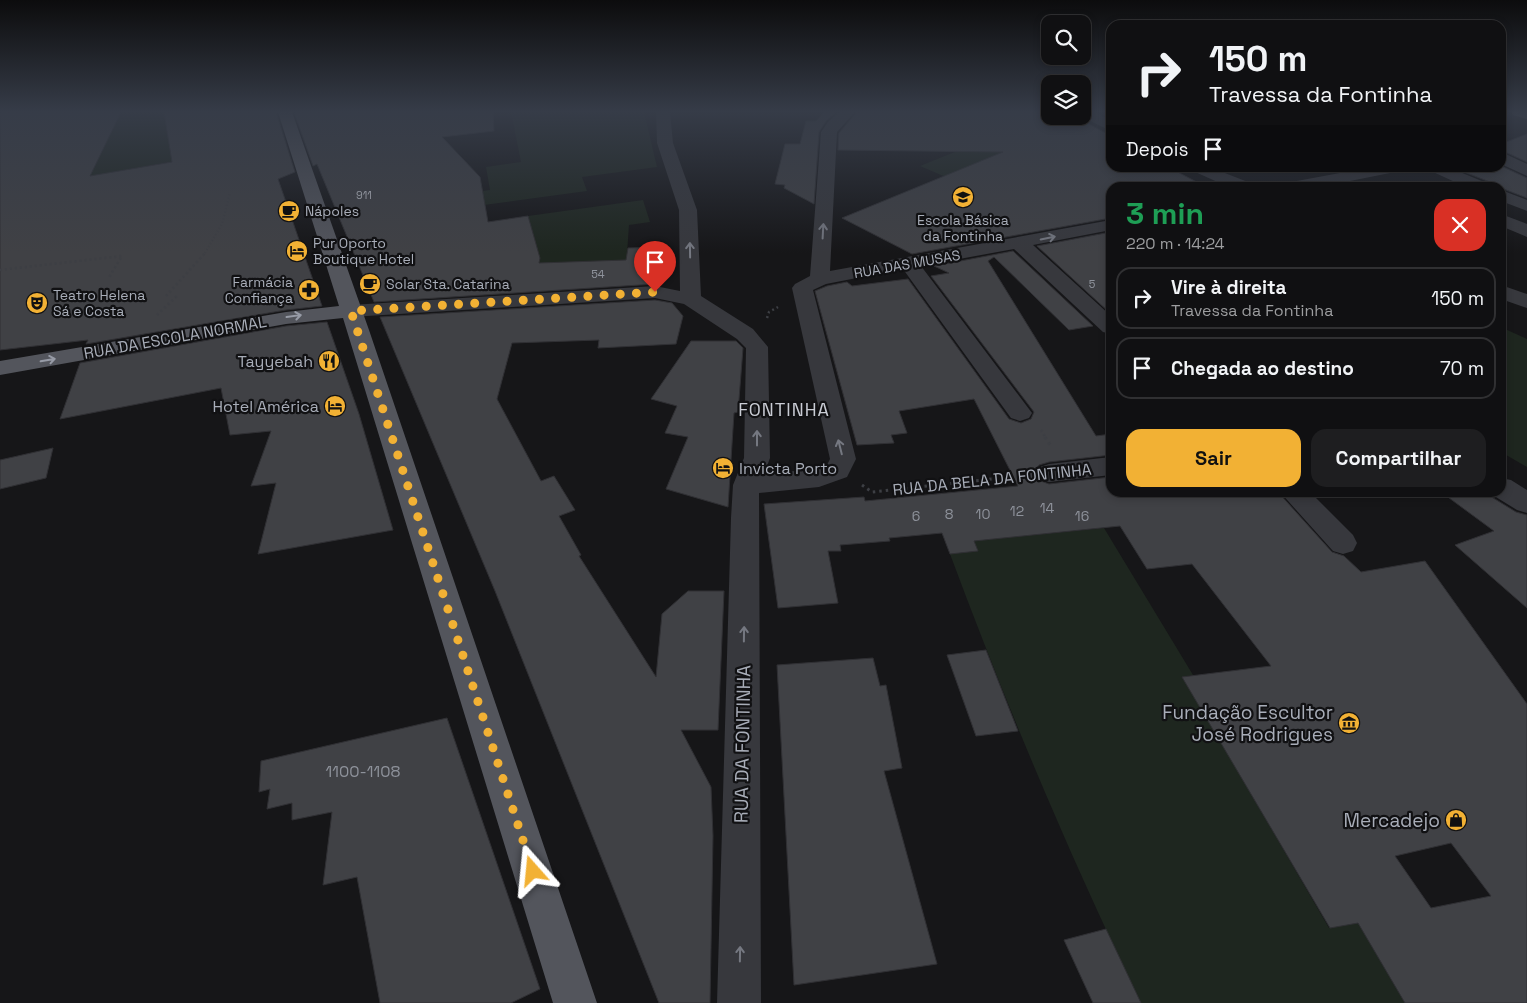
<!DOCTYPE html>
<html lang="pt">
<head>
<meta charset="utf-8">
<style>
  body { margin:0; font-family:"Space Grotesk",sans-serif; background:#1e1e20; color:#f1f3f6; height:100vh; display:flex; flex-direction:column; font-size:19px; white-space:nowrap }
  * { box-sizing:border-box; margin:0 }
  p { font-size:16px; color:#9c9d9f }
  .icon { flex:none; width:28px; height:28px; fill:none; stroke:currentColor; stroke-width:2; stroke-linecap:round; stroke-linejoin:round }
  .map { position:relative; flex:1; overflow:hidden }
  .panel { position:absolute; left:1106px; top:182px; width:400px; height:315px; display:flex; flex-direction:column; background:#101012; border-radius:15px; box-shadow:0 2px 8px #0003,0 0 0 1px #303032 }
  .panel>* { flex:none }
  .banner { position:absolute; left:1106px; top:20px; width:400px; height:152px; border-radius:15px; box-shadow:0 2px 8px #0003,0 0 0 1px #303032; background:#101012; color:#f1f3f6; overflow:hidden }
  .buttons { position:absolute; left:1041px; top:15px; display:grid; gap:10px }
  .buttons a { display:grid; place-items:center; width:50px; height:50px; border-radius:10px; background:#101012; box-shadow:0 2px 8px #0003,0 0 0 1px #303032; font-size:25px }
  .pin { position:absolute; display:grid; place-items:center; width:42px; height:42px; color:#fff; margin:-51px -21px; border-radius:50% 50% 50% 0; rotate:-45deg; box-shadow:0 0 5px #0007 }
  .pin .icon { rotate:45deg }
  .me { position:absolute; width:55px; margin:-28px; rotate:342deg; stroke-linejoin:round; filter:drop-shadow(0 0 4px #0008) }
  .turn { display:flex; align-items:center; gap:18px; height:105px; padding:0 20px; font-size:22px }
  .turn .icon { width:65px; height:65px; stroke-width:2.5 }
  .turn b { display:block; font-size:35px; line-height:42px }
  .then { display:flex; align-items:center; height:48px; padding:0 20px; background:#0003; gap:10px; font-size:19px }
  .round { display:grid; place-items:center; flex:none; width:52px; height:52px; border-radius:15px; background:#1e1e20 }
  .headline { display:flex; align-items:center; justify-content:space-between; height:85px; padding:0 20px }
  h1 { font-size:30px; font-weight:600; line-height:38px; color:#1e9e55 }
  .action { display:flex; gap:10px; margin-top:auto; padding:10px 20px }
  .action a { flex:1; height:58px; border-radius:15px; background:#f2b134; color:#111; font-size:20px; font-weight:600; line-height:58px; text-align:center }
  .action a+a { background:#1e1e20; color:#f1f3f6 }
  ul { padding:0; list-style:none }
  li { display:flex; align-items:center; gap:15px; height:62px; margin:0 10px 8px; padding:0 10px; border:2px solid #303032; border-radius:15px }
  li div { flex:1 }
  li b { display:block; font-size:19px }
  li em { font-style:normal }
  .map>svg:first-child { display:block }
  .green { fill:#1e261f }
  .building { fill:#404145; stroke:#303034; fill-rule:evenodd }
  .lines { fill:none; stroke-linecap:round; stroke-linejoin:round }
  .path-far2 { stroke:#3d3f44; stroke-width:2; stroke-dasharray:1 2.5; stroke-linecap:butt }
  .path-far1 { stroke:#3d3f44; stroke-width:2.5; stroke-dasharray:2 3; stroke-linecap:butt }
  .path { stroke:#3d3f44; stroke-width:3; stroke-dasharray:2.5 4; stroke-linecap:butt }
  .minor { fill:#37383d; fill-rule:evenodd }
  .major { fill:#53555c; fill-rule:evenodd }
  .oneway { stroke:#757881 }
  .oneway2 { stroke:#979ba6 }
  .route { stroke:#f2b134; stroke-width:9; stroke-dasharray:0 16.2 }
  .labels { text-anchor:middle; stroke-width:4.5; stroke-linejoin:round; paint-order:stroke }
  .far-number-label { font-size:11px; fill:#8e929b }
  .far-poi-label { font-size:14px; fill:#a8adb8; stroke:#111113; text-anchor:start }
  .far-street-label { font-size:14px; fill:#a8adb8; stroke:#111113 }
  .number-label { font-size:14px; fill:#8e929b }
  .street-label { font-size:16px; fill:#a8adb8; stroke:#111113 }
  .poi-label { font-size:16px; fill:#a8adb8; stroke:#111113; text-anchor:end }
  .near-number-label { font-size:16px; fill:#8e929b }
  .neighbourhood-label { font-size:18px; letter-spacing:1px; fill:#c9ccd4; stroke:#111113 }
  .near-poi-label { font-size:19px; fill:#a8adb8; stroke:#111113; text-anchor:end }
  .near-street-label { font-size:19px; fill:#a8adb8; stroke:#111113 }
</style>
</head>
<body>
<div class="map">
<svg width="1527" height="1003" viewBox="0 0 1527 1003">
  <rect width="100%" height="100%" fill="#161618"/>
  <g class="green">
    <path d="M119,112H206L167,128V132L226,152L91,176H0L100,156Z"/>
    <path d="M511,112H644L657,167L582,177L587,191L418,214L417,199L490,190L486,167L521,162Z"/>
    <path d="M982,141L1017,155L955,181L920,166Z"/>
    <path d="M643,200L650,222L629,225L627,254L631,260L539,264L497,245L528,216Z"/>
    <path d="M1505,329L1527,339V467L1501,452V331Z"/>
    <path d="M1104,528L1193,675L1183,677L1329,928L1358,923L1405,1003H1141C1070,857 1007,707 950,554L978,551L974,541Z"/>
  </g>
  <g class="building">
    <path d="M0,112H121L90,176L172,162L164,112H276L295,172L278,179L322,306L286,310L86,344L88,340L0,350Z"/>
    <path d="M294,112H493L494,131L442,137L480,177L488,222L528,216L540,258L539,263L626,260L628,248L665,247L661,285L655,284L374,302L317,164L313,166Z"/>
    <path d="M824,112H836L826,121L819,132L814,204L784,188L785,185L775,184L785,144H800L806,121H816Z"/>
    <path d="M857,112H1050V116H1074L1111,136V168H1170L1208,188H1111V218L912,254L842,218L1003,152L838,150L839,133Z"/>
    <path d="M1527,134V162L1501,150V144Z"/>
    <path d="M1501,166L1527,178V198L1501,188H1493L1490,182L1454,168Z"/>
    <path d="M1111,232V314L1037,246Z"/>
    <path d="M1013,251L1093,326L1069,330L994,257L988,261L1096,436L1111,434V455L1049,462L1039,465L1034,472L1038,480L1049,484L1111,477V492H1278L1332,552L1344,556L1361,572L1425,561L1527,704V1003H1405L1358,923L1330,928L1182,677L1271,666L1192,564L1147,569L1120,526L974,541L978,551L950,554L942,533L889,538L890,541L840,545L841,551H828L838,603L778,608L764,504L864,497L865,501L1018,486L974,399L899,411L907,433L891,435L894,443L857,445L815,291L827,286L847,282L852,286L908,279L1009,419L1021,423L1031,419L1034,412L931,276L949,273L934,266ZM1451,843L1491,896L1431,908L1395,856Z"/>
    <path d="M655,300L672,303L683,316L676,344L598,348L599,340L512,343L497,399L541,481L554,476L575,510L559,516L581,555L579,556L656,677L662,614L688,591H724L718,730H681L711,787L713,836L710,1003H659L495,591L380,317Z"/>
    <path d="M327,322L359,414L393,530L258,554L276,483L251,486L271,431L230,435L221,388L60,419L80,363L286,326Z"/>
    <path d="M691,341H736L743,348L738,412L734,413L728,507L666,489L688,437L665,433L677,406L651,399Z"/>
    <path d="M53,448L46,478L0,489V460Z"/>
    <path d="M1441,492H1490V496L1516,512L1527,515V608L1455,545L1494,531Z"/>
    <path d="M986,650L1018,731L976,736L947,655Z"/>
    <path d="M873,658L880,686L886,685L902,768L884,771L937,964L794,985L777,665Z"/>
    <path d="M447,718L540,989L511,1003H380L357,877L323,885L332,812L292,820V803L267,809L270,789L259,792L261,761Z"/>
    <path d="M1106,929L1141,1003H1093L1064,940Z"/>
  </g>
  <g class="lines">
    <path class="path-far2" d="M205,253L222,224L230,193"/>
    <g class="path-far1">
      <path d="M0,270L122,256L108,279"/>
      <path d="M166,296L206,252"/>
      <path d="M157,315L178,295"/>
      <path d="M767,318L769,312L778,307"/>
      <path d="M1041,430L1046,438"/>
    </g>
    <g class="path">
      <path d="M1045,437L1051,446"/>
      <path d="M862,485L872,492L1020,476"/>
    </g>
    <g class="minor">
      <path d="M656,112H670L673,143L697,210L701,296L753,329L768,347L770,458L764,474L816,469L827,465L830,459L792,288L795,284L810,276L821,132L828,122L839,112H855L837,132L830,271L1111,220V230L1033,245L1111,316V334L1103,332L1014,249L921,266L1032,413L1029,418L1020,421L1011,418L903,269L826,284L813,290L856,459L847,477L819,487L759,493L761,1003H717L731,518L733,485L744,458L746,348L737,339L684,304L655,298L351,317L344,315L340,311L344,307L351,305L655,286L680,291L679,210L657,143Z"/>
      <path d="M1082,112H1095L1111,121V131L1080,116H1082Z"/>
      <path d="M1501,152L1527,164V176L1501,164Z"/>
      <path d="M1191,168H1212L1253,184L1255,188H1231L1193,171Z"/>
      <path d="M1367,168H1398L1396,171L1390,173L1315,188H1278L1280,184L1286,183Z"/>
      <path d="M1429,168H1450L1489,184L1491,188H1468L1431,171Z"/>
      <path d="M1501,190L1527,200V211L1501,201Z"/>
      <path d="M1501,214L1527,224V237L1501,226Z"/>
      <path d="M1501,285L1527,294V308L1501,299Z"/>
      <path d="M1111,457V475L1049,482L1040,479L1036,473L1040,467L1049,464Z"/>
      <path d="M1501,478L1511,480L1527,490V513L1517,510L1491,494L1501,492Z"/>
      <path d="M1280,492H1310L1353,535L1357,543L1353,551L1343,554L1333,551Z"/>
    </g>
    <g class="major">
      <path d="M278,112H292L369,330L597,1003H553L343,318L286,324L0,375V361L286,312L339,306Z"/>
      <path d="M1511,112H1527V119L1513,115Z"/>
    </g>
  </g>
  <defs><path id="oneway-shaft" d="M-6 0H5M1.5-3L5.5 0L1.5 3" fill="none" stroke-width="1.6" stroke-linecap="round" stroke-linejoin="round" transform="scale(1.25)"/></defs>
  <g class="oneway">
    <use href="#oneway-shaft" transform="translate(823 231) rotate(-87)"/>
    <use href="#oneway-shaft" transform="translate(1048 238) rotate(-11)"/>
    <use href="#oneway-shaft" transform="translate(690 250) rotate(-91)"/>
    <use href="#oneway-shaft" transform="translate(757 438) rotate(-90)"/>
    <use href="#oneway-shaft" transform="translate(840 447) rotate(-104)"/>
    <use href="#oneway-shaft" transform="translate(744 634) rotate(-89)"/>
    <use href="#oneway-shaft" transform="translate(740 954) rotate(-89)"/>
  </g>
  <g class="oneway2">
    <use href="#oneway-shaft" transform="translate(294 316) rotate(-8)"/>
    <use href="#oneway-shaft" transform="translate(48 360) rotate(-10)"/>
  </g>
  <linearGradient id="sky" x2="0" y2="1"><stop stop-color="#0c0c0d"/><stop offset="0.44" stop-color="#363c48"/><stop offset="1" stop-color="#363c48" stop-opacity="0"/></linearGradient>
  <rect width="1527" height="253" fill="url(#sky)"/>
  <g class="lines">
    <path class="route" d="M533,871L351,311L655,292"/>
  </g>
  <defs>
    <g id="school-disc" transform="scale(1.125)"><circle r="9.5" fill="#f2b134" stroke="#111113"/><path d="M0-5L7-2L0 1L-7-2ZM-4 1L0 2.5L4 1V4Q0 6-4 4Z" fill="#111"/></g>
    <g id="cafe-disc" transform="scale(1.125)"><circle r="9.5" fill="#f2b134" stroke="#111113"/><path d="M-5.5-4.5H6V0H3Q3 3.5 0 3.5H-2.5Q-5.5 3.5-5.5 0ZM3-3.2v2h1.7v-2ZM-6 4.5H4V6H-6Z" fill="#111"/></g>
    <g id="hotel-disc" transform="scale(1.125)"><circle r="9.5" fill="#f2b134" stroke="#111113"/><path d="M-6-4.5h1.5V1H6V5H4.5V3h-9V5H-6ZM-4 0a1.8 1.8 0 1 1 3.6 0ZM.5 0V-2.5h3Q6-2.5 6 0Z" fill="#111"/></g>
    <g id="pharmacy-disc" transform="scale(1.125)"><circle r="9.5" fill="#f2b134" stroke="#111113"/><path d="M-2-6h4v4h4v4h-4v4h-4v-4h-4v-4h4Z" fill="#111"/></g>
    <g id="theatre-disc" transform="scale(1.125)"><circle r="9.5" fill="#f2b134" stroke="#111113"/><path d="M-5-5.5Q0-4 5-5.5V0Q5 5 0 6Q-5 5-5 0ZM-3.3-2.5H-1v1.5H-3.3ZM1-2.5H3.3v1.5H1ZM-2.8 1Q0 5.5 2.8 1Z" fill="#111"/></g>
    <g id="restaurant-disc" transform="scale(1.125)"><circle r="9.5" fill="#f2b134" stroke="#111113"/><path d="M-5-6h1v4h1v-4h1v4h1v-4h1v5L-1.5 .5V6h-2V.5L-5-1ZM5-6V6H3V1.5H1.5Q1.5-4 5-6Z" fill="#111"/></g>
    <g id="museum-disc" transform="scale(1.125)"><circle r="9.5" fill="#f2b134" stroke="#111113"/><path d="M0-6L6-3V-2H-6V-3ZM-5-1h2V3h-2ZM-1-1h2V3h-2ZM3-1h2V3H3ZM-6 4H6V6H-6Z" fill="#111"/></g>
    <g id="shop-disc" transform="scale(1.125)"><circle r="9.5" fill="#f2b134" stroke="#111113"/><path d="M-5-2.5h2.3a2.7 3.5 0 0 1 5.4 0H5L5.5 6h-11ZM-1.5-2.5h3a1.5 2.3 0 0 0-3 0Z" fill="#111"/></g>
  </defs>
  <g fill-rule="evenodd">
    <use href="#school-disc" x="963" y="197"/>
    <use href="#cafe-disc" x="289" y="211"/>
    <use href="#hotel-disc" x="297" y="251"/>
    <use href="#cafe-disc" x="370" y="284"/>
    <use href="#pharmacy-disc" x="309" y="290"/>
    <use href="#theatre-disc" x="37" y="303"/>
    <use href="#restaurant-disc" x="329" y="361"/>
    <use href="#hotel-disc" x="335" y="406"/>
    <use href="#hotel-disc" x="723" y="468"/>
    <use href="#museum-disc" x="1349" y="723"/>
    <use href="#shop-disc" x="1456" y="820"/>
  </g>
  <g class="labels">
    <g class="far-number-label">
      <text x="364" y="199">911</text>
      <text x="598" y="278">54</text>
      <text x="1092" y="288">5</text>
    </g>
    <g class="far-poi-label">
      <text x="305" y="216">Nápoles</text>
      <text x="963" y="225" text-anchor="middle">Escola Básica<tspan x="963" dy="16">da Fontinha</tspan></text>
      <text x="313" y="248">Pur Oporto<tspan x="313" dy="16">Boutique Hotel</tspan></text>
      <text x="293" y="287" text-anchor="end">Farmácia<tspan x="293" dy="16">Confiança</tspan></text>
      <text x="386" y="289">Solar Sta. Catarina</text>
      <text x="53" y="300">Teatro Helena<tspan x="53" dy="16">Sá e Costa</tspan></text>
    </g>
    <g class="far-street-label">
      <text transform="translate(907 264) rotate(-10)" y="5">RUA DAS MUSAS</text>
    </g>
    <g class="number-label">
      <text x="1047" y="513">14</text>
      <text x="1017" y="516">12</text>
      <text x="949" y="519">8</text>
      <text x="983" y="519">10</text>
      <text x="916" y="521">6</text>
      <text x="1082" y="521">16</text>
    </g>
    <g class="street-label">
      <text transform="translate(175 337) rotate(-10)" y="6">RUA DA ESCOLA NORMAL</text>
      <text transform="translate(992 479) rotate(-6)" y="6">RUA DA BELA DA FONTINHA</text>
    </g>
    <g class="poi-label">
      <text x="313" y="367">Tayyebah</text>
      <text x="319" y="412">Hotel América</text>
      <text x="739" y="474" text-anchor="start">Invicta Porto</text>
    </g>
    <g class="near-number-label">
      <text x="363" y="777">1100-1108</text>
    </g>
    <g class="neighbourhood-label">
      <text x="784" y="416">FONTINHA</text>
    </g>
    <g class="near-poi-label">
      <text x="1333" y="719">Fundação Escultor<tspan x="1333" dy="22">José Rodrigues</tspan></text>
      <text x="1440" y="827">Mercadejo</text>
    </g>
    <g class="near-street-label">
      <text transform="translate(742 744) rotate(-89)" y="7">RUA DA FONTINHA</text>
    </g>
  </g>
</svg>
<div class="buttons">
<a><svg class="icon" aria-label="search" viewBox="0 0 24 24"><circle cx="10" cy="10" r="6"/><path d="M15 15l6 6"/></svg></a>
<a><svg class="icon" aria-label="layers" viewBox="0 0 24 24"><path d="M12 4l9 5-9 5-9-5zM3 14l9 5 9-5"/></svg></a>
</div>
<div class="pin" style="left:655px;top:292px;background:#d93025"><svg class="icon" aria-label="arrive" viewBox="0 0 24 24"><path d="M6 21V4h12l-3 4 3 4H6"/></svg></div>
<svg class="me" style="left:533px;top:871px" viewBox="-20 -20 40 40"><path d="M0-17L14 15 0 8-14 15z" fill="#f2b134" stroke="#fff" stroke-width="4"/></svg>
<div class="banner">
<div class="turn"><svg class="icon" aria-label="right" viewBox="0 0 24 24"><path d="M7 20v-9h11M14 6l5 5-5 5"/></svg><div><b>150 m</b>Travessa da Fontinha</div></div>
<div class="then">Depois<svg class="icon" aria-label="arrive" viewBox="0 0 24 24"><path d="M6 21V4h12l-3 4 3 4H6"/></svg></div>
</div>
<section class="panel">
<div class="headline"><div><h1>3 min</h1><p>220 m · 14:24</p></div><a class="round" style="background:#d93025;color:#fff"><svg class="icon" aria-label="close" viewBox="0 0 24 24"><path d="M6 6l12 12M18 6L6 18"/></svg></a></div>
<ul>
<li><svg class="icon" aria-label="right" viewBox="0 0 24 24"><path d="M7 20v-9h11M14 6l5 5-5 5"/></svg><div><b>Vire à direita</b><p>Travessa da Fontinha</p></div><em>150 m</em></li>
<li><svg class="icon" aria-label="arrive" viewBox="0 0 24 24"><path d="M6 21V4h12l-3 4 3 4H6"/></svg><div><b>Chegada ao destino</b></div><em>70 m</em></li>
</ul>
<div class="action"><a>Sair</a><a>Compartilhar</a></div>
</section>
</div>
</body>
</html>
